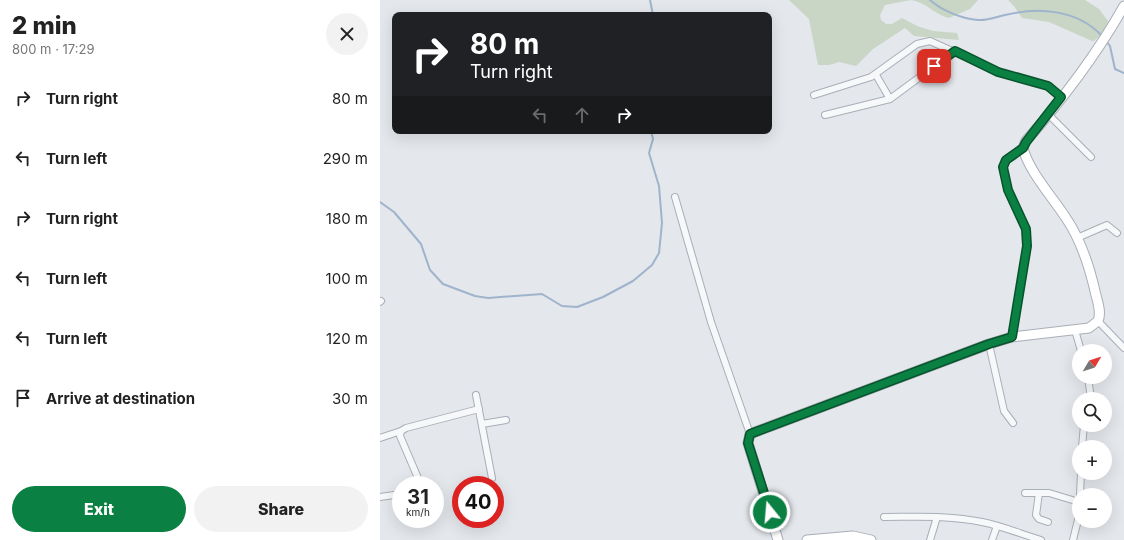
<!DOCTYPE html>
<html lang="en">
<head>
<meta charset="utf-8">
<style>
  body { margin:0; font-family:Inter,sans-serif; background:#f2f2f2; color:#222; height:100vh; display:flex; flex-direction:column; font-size:15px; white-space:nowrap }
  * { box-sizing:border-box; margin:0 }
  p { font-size:13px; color:#767676 }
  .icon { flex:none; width:22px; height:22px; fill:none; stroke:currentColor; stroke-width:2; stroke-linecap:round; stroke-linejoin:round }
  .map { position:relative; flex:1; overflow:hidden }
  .details { display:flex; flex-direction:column; background:#fff; width:380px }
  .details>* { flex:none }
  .banner { position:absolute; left:12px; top:12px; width:380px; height:122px; border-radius:8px; box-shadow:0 4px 16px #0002; background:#202124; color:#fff; overflow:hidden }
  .needle { width:26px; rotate:51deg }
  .fabs { position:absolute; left:692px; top:344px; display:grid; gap:8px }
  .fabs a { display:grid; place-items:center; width:40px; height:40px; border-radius:50%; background:#fff; box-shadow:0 4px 16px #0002; font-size:20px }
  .speed { position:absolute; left:12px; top:476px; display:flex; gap:8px; font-size:20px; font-weight:700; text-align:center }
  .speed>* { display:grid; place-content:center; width:52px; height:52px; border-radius:50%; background:#fff; box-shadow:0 4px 16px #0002; line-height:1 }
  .speed small { font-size:10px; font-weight:400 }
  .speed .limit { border:6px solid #d22; background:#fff; color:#111 }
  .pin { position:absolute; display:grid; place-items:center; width:34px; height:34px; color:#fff; margin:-17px; border-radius:8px; box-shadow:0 2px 6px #0006 }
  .me { position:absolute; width:44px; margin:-22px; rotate:343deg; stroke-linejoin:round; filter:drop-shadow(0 0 3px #0008) }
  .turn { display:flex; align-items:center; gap:14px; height:84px; padding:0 12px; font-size:18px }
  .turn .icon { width:52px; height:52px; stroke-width:2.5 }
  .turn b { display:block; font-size:28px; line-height:34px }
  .lanes { display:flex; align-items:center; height:38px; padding:0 12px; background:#0003; justify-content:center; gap:20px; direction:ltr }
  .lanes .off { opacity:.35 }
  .round { display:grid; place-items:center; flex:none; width:42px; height:42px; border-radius:21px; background:#f2f2f2 }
  .overview { display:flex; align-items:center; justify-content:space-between; height:68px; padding:0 12px }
  h1 { font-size:24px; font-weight:800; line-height:30px }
  .cta { display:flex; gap:8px; margin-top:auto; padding:8px 12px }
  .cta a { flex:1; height:46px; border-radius:24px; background:#0b8043; color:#fff; font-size:16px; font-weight:800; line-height:46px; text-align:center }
  .cta a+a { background:#f2f2f2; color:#222 }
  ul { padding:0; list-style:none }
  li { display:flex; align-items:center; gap:12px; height:60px; padding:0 12px }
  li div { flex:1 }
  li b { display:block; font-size:15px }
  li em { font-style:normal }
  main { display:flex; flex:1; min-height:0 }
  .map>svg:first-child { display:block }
  .green { fill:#c9d6c5 }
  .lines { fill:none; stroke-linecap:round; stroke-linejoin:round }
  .stream { stroke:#9fb4cc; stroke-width:2 }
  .street-casing { stroke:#a9aeb7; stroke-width:8 }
  .secondary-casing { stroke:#a9aeb7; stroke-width:11 }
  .street { stroke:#f7f8fa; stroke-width:6 }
  .secondary { stroke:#fff; stroke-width:9 }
  .route-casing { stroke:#07532c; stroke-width:10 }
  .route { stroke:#0b8043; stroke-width:7 }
</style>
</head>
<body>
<main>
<section class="details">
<div class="overview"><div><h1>2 min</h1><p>800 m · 17:29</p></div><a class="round"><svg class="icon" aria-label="close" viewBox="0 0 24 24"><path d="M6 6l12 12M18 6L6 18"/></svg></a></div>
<ul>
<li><svg class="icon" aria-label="right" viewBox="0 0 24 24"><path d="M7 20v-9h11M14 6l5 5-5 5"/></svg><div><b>Turn right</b></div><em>80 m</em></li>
<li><svg class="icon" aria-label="left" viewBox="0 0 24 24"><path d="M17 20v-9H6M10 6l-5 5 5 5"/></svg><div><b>Turn left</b></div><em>290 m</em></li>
<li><svg class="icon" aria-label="right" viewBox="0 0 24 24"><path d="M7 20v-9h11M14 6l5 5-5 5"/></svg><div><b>Turn right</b></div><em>180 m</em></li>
<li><svg class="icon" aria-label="left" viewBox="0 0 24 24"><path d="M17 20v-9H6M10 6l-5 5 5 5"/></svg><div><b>Turn left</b></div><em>100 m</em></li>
<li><svg class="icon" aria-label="left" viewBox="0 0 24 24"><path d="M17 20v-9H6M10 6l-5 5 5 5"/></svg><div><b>Turn left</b></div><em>120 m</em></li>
<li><svg class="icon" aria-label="arrive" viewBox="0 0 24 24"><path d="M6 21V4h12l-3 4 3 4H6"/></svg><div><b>Arrive at destination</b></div><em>30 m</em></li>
</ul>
<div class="cta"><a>Exit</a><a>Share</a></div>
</section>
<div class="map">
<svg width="744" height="540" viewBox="0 0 744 540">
  <rect width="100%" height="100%" fill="#e4e7ec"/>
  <g class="green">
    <path d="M409,0H531L505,5L500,15L501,20L506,24H512L522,18L537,26L553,31L577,33L579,40L534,36L525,28L493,49L476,66L459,62L449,65H438L429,19Z"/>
    <path d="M531,0H598L590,9L569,18C555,15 546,2 531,0Z"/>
    <path d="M628,0H705L719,9L728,21L724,32L714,41H712L669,22L642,18L634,6Z"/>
  </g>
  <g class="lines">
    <g class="stream">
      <path d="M270,0L273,15"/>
      <path d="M550,0C561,10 582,19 598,20C607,21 616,17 625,15C658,7 697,9 722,36"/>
      <path d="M726,41L730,46L735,69L744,73"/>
      <path d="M0,202L14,212L41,244L50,270L63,284L95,296L108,298L162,294L182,306L197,307L223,297L253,281L272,265L279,253L282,223L279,186L269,153L273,139L271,131"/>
    </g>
    <g class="street-casing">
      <g id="street">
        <path d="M496,75L510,99"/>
        <path d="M434,95L491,77L537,44L550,41L618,72L668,86L681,97"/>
        <path d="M445,115L510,99L575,51"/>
        <path d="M669,115L711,157"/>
        <path d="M295,197L331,322L370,434"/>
        <path d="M697,238L727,225L737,233"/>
        <path d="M0,302L1,301"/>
        <path d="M718,321L744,348"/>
        <path d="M695,330L701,351"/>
        <path d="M632,337L647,246L646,229L628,190L623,167L626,160L643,148"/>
        <path d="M609,344L624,411L633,423"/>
        <path d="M708,377L711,399"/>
        <path d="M96,395L112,478"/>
        <path d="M102,424L126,420"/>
        <path d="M0,438L21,431"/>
        <path d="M702,447L704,425"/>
        <path d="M41,485L20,436L21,431L26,428L99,409"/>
        <path d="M645,493H669L699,502"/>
        <path d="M659,493L656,515L659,519L668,522"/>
        <path d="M700,495L701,473"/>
        <path d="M0,497L21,494"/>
        <path d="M504,517C536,517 569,515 602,522C622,526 641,534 661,540"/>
        <path d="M550,540L557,517"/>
        <path d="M612,540L617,526"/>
        <path d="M693,540L699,516"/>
      </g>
    </g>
    <g class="secondary-casing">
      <g id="secondary">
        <path d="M398,540L368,443L370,434L609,344L632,337L709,328L718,321C722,312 717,301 715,291C709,265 701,240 686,218C673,198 648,170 643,148L646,141C682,100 717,54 744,6"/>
        <path d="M427,540L473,536L491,540"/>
      </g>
    </g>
    <use href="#street" class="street"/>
    <use href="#secondary" class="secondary"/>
  </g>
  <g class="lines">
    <g class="route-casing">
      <path id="route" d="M390,512L368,443L370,434L609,344L632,337L647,246L646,229L628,190L623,167L626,160L643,148L646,142L681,97L668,86L618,72L575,51L554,66"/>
    </g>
    <use href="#route" class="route"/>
  </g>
</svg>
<div class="fabs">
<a><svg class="needle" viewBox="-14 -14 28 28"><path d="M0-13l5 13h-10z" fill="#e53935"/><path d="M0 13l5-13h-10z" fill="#767676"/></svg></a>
<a><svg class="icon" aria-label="search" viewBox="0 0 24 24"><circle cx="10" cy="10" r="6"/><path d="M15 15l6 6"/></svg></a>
<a>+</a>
<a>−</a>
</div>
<div class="speed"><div>31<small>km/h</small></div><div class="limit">40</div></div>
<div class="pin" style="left:554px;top:66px;background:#d93025"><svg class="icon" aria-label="arrive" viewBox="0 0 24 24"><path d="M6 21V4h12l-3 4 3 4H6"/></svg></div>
<svg class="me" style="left:390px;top:512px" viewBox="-20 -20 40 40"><circle r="17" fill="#0b8043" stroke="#fff" stroke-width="3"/><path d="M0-11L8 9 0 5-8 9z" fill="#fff"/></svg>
<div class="banner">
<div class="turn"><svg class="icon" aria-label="right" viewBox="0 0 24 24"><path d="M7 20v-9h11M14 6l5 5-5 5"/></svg><div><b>80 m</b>Turn right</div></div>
<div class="lanes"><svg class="icon off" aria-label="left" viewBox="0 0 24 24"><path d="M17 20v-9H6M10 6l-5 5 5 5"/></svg><svg class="icon off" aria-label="ahead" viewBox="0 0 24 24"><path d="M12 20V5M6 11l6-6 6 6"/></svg><svg class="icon" aria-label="right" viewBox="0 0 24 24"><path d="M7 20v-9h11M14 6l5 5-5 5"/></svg></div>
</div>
</div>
</main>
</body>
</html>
